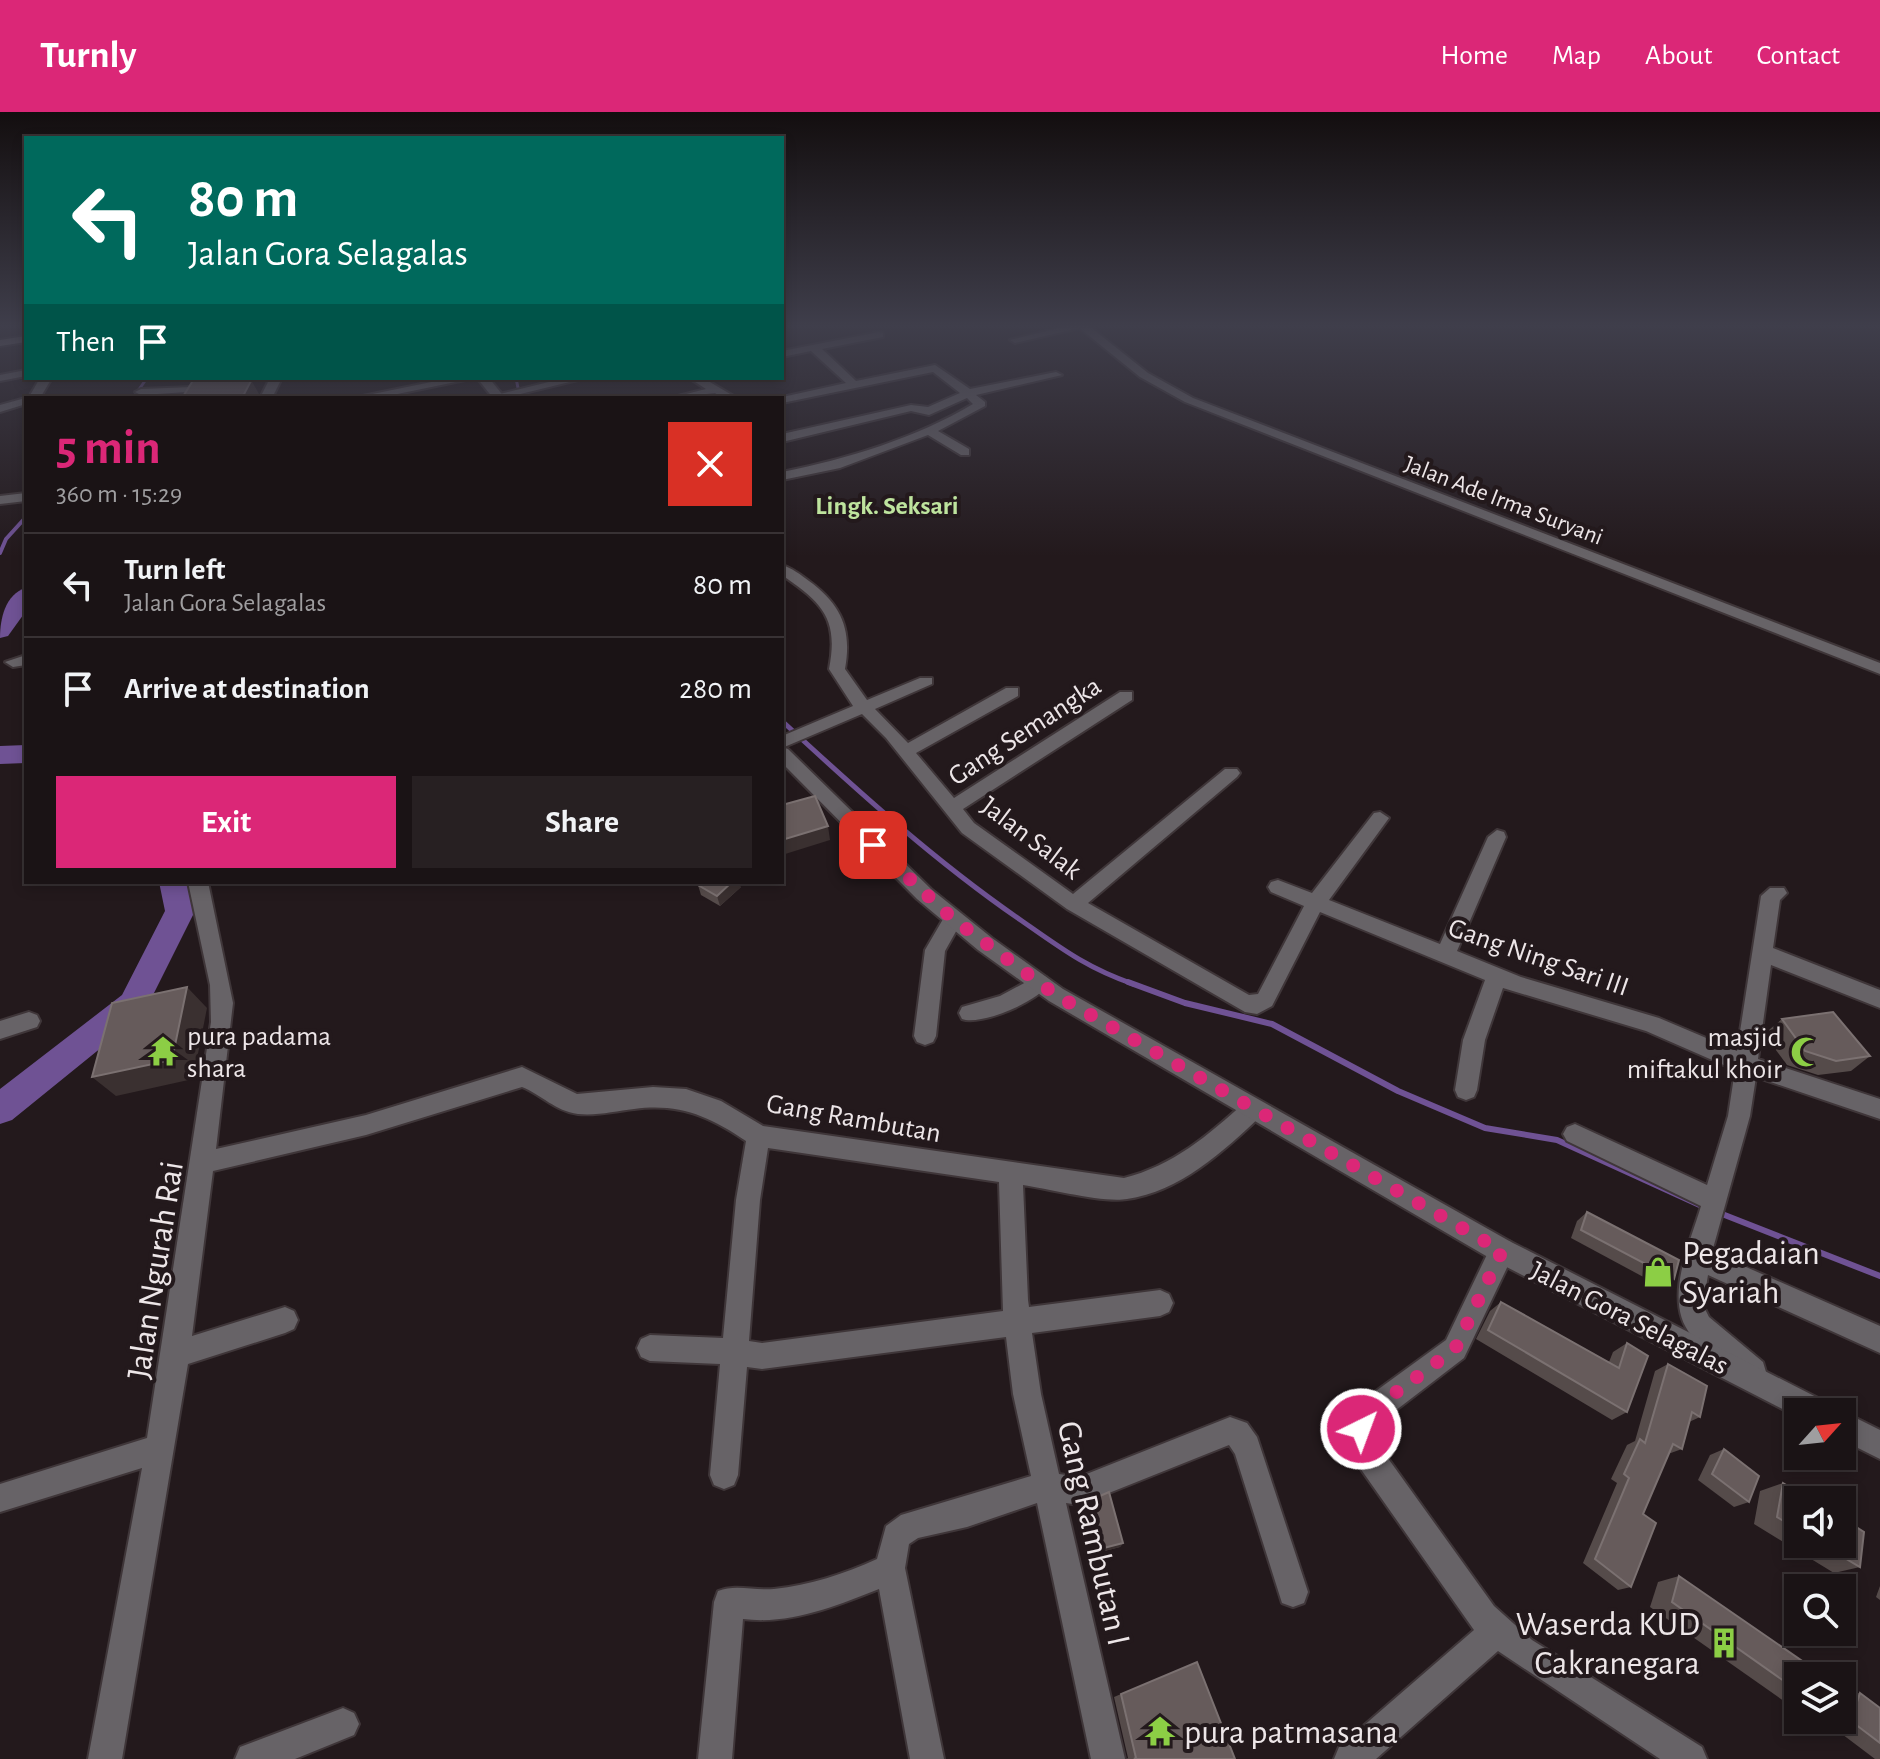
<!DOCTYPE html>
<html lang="en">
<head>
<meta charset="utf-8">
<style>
  body { margin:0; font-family:"Alegreya Sans",sans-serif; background:#272022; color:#f1f3f6; height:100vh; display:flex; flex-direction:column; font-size:30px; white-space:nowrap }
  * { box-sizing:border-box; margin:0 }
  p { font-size:26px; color:#9f9ea0 }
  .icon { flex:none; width:44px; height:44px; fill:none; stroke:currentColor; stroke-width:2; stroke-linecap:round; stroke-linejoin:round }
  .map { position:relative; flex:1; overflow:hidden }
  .sheet { position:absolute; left:24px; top:284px; width:760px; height:488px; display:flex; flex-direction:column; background:#1a1315; border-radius:0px; box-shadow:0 4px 12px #0003,0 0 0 2px #383234 }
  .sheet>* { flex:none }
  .top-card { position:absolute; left:24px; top:24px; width:760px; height:244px; border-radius:0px; box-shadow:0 4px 12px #0003,0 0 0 2px #383234; background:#00695c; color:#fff; overflow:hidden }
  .needle { width:52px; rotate:63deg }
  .tools { position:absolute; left:1784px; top:1286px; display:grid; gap:16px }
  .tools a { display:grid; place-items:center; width:72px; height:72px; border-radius:0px; background:#1a1315; box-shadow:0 4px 12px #0003,0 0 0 2px #383234; font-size:40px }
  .pin { position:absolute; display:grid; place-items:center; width:68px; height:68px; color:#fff; margin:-34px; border-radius:16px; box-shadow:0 4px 12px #0006 }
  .me { position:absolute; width:88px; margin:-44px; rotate:42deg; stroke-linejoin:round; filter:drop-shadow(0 0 6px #0008) }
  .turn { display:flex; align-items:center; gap:28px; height:168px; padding:0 32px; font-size:36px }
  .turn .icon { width:104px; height:104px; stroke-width:2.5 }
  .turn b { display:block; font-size:56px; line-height:68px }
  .then { display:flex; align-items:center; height:76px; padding:0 32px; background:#0003; gap:16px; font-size:30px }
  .round { display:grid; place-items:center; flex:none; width:84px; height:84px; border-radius:0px; background:#272022 }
  .summary { display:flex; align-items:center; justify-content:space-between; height:136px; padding:0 32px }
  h1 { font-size:48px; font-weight:700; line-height:60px; color:#db2777 }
  .action { display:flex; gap:16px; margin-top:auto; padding:16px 32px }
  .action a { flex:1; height:92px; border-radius:0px; background:#db2777; color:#fff; font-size:32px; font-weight:700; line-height:92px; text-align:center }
  .action a+a { background:#272022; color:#f1f3f6 }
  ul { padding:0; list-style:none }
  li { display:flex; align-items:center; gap:24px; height:104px; padding:0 32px; border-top:2px solid #383234 }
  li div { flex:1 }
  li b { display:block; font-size:30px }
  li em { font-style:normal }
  header { display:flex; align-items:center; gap:48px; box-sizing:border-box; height:112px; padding:0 40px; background:#db2777; color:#fff }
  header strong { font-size:38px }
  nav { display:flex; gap:44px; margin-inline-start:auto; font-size:28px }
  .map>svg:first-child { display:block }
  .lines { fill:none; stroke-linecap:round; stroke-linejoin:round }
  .stream-far3 { stroke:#6f5294; stroke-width:3 }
  .stream-far2 { stroke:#6f5294; stroke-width:4 }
  .stream-far1 { stroke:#6f5294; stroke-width:5 }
  .stream { stroke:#6f5294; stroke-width:6 }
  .river { fill:#6f5294; fill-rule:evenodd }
  .minor-casing { stroke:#3f3639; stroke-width:4 }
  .tertiary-casing { stroke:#3f3639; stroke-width:4 }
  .secondary-casing { stroke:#3f3639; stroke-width:4 }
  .minor { fill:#676367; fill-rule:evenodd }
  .tertiary { fill:#676367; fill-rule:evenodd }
  .secondary { fill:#938d92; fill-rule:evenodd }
  .wall { fill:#554b4a }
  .shaded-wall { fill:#3a3030 }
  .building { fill:#665b5b; stroke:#7b7171; stroke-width:2 }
  .route { stroke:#db2777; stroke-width:14; stroke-dasharray:0 25.2 }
  .labels { text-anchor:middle; stroke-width:8; stroke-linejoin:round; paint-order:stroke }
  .far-street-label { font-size:24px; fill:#ede6e8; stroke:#23191c }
  .far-neighbourhood-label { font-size:26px; font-weight:bold; fill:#bee49e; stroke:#23191c }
  .street-label { font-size:28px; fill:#ede6e8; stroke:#23191c }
  .poi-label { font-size:28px; fill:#ede6e8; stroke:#23191c; text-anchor:start }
  .near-poi-label { font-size:34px; fill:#ede6e8; stroke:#23191c; text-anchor:start }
  .near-street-label { font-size:34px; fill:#ede6e8; stroke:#23191c }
</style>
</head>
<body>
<header>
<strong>Turnly</strong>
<nav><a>Home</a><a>Map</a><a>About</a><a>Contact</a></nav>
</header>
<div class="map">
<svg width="1880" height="1647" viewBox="0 0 1880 1647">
  <rect width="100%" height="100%" fill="#23191c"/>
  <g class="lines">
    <g class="stream-far3">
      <path d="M516,266L520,286"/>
      <path d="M133,286L147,266"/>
    </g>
    <path class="stream-far2" d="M0,441L6,427L26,405"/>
    <path class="stream-far1" d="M782,609C859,680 936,750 1022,809C1062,837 1087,856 1133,872"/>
    <g class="stream">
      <path d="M1128,870L1185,891L1272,912L1398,979L1485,1016L1557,1028L1704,1095"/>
      <path d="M1717,1100L1880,1164"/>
    </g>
    <g class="river">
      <path d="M26,476V499L8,524L0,526C0,507 5,482 26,476Z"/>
      <path d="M26,633V651L0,652V634Z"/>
      <path d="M159,770H187L195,799L144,901L12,1008L0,1012V977L122,883L165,799Z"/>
    </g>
    <g class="minor-casing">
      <g id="minor">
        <path d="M1067,214H1088L1015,231L1010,228Z"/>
        <path d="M879,220L883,221V225L822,237L856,269L935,253L970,277L1056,260L1062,263L976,283L985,290V294L938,319L969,337V343H961L928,323L840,356L782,368V360C847,347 916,326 973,292L967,286L929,303L911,299L782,330V322L911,293L928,295L960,281L933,260L782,291V286H778L846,271L811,239L782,245V239Z"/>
        <path d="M26,258V264L0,269V263Z"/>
        <path d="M40,266H52L40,286H26V292L0,300V293L29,285Z"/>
        <path d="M270,266H282L272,286H260Z"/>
        <path d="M451,266H475L378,286H353Z"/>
        <path d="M565,266H586L504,286L492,284Z"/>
        <path d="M689,266H703L737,286H723L715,281L670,286L706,277Z"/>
        <path d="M192,275V279L188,280L141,283L135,280L141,277Z"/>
        <path d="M26,381V389L0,392V384Z"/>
        <path d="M782,453C792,456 801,463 809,469C842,493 852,518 845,557L867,588L920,566H932V572L875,597L908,631L1006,576H1018V584L916,641L954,686L1120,580H1132V588L963,697L974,711L1073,782L1225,657H1237L1240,661L1237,665L1088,791L1249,883L1258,882L1304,794L1271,780L1268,775L1271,770L1278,768L1312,781L1374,701L1380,700L1389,706L1329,788L1440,832L1488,725L1497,718L1504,720L1506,725L1457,839L1521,865L1659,906L1737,939L1761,784L1770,776H1784L1787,781L1780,788L1773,836L1880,878V896L1771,853L1758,947L1880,987V1007L1756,965L1750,1004L1712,1140L1880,1214V1241L1708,1163L1703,1193L1709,1205L1763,1250L1766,1260L1763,1270L1753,1273L1743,1270C1727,1255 1706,1241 1692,1224C1662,1190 1690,1132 1701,1094L1567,1029L1563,1022L1567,1015L1575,1012L1707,1073L1728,1004L1735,958L1646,919L1503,876L1485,928L1477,978L1474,985L1466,988L1458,985L1455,978L1463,928L1485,868L1320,800L1272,894L1257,902L1245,900L1067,797L962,721L886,626L862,602L782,636V624L853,594L829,557C839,506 822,491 782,463Z"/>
        <path d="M26,543V553L13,555L5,550Z"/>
        <path d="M188,770H208L233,891L216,1037L366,1003L522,955L577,982L653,975L686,977L721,989L763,1014L1124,1066C1172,1054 1209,1023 1245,990L1253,987L1261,990L1264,997L1261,1004C1224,1039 1179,1080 1127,1087C1103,1091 1050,1077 1023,1073L1028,1188L1029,1195L1160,1178L1169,1182L1173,1191L1169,1200L1160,1204L1032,1221L1041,1282L1059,1362L1079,1365L1230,1305L1247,1311L1257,1325L1308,1480L1304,1491L1293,1495L1282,1491L1235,1342L1229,1333L1079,1393L1066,1391L1125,1647H1091L1037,1391L967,1415L918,1426L909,1432L905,1456L944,1647H910L879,1477C836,1494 790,1513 743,1507L732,1647H698L714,1490L718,1479C736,1472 755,1479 774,1477C810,1473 844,1462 877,1447L886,1414L901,1403L1031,1364L1013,1282L1006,1225L762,1257L747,1255L738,1363L734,1373L724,1377L714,1373L710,1363L720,1252L650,1249L641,1245L637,1236L641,1227L650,1223L723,1226L736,1088L746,1029C709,1004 679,991 634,997C616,999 597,1004 578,1002C555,999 542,983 522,975L366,1023L213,1059L192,1224L285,1195L294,1199L298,1208L294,1217L285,1221L188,1252L122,1647H88L142,1356L0,1400V1372L147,1326L211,910L210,873ZM768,1036L999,1070L1003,1199L762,1231L749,1229L760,1088Z"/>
        <path d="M953,799L963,807L945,839L936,924L933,930L925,933L917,930L914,924L925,838L946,802Z"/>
        <path d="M1039,863L1046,865L1049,871C1040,889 981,914 962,907L959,901L962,895L1000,884Z"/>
        <path d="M29,900L37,903L40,909L37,915L0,927V909Z"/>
        <path d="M1502,1127L1511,1130L1515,1139L1464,1246L1378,1312L1377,1331L1494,1494L1532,1528L1702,1635L1707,1647H1660L1498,1539L1376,1647H1334L1339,1635L1474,1518L1353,1346L1347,1317L1358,1292L1446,1228L1493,1130Z"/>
        <path d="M343,1596L354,1601L359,1612L354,1623L295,1647H235L240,1635Z"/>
      </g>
    </g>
    <g class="tertiary-casing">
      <g id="tertiary">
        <path d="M1077,214H1089L1148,261L1193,286L1880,551V562L1185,290L1140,265Z"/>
        <path d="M477,266H489L505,286H493Z"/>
        <path d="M782,635L788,637L931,777L992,826L1063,877L1511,1130L1826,1290L1830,1300H1798V1305L1493,1148L1049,889L978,838L917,787L782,651Z"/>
        <path d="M1842,1299L1880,1318V1347L1842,1328Z"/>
      </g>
    </g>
    <g class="secondary-casing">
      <path id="secondary" d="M26,224V230L0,234V228Z"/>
    </g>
    <use href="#minor" class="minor"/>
    <use href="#tertiary" class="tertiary"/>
    <use href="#secondary" class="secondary"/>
  </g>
  <g class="wall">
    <path d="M698,773L741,775L720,794L701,783Z"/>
    <path d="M1782,907L1870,944L1851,959L1818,963L1787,953L1764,922Z"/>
    <path d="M1587,1100L1674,1167L1662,1175L1571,1126L1577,1109Z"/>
    <path d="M1501,1190L1609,1250L1613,1240L1627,1231V1300L1612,1308L1476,1227L1490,1199Z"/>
    <path d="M1668,1252L1700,1305L1689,1310L1682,1337L1668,1342L1643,1402L1631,1475L1618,1478L1583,1451L1617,1371L1611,1367L1627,1333L1635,1329L1655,1259Z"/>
    <path d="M1724,1337L1749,1390L1734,1395L1698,1368L1710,1343Z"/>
    <path d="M1783,1371L1798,1388V1432H1842L1860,1455L1834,1461L1754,1412L1760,1379Z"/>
    <path d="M1084,1391L1123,1431L1120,1435L1093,1442L1081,1395Z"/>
    <path d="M1679,1464L1798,1564V1599L1650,1495L1658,1470Z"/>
    <path d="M1880,1474V1488L1876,1485Z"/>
    <path d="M1197,1550L1235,1647H1126L1128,1646L1114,1585Z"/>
    <path d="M1860,1581L1880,1596V1647H1875L1826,1610L1827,1608H1842V1582Z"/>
  </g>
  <g class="shaded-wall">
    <path d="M250,266L259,282L260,286H242Z"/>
    <path d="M828,714L830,728L782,743V728Z"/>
    <path d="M732,770H739L741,775L720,794L717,784Z"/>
    <path d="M187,875L207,896L193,967L116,984L92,965Z"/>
    <path d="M1123,1431L1120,1435L1093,1442L1096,1438Z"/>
  </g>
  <g class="building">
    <path d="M204,266H250L251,269L242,286H182L194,267Z"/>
    <path d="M815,684L828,714L782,728V693Z"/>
    <path d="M701,770H732L717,784L698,773Z"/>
    <path d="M187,875L172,948L92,965L112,891Z"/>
    <path d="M1833,900L1870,944L1836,949L1805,939L1782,907Z"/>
    <path d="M1587,1100L1679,1148L1674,1167L1581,1118Z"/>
    <path d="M1501,1190L1619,1256L1627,1231L1648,1244L1627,1300L1488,1218Z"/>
    <path d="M1668,1252L1707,1274L1700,1305L1692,1300L1682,1337L1673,1332L1643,1402L1656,1411L1631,1475L1595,1447L1629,1366L1624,1362L1640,1327L1645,1331Z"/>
    <path d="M1724,1337L1759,1364L1749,1390L1712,1362Z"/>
    <path d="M1783,1371L1811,1388H1798V1418L1777,1405Z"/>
    <path d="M1109,1380L1123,1431L1096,1438L1084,1391Z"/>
    <path d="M1842,1406L1864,1420L1860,1455L1821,1432H1842Z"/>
    <path d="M1679,1464L1824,1564H1798V1579L1672,1490Z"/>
    <path d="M1197,1550L1235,1647H1134L1136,1646L1121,1582Z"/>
    <path d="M1860,1581L1880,1596V1631L1851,1609Z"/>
  </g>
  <linearGradient id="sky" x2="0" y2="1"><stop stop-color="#130e0f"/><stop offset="0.48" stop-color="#3f3e4b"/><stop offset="1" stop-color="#3f3e4b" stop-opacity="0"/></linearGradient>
  <rect width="1880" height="445" fill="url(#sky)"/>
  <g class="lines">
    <path class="route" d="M873,733L953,807L1056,883L1502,1139L1455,1237L1372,1298L1361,1317"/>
  </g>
  <defs>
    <g id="temple-bare" transform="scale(2.4)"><path d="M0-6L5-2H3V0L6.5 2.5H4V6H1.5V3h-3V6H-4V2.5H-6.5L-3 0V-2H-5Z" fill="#8cce45" stroke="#23191c" stroke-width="2.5" paint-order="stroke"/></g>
    <g id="mosque-bare" transform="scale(2.4)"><path d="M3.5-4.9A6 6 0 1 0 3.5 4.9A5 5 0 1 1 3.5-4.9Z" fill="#8cce45" stroke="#23191c" stroke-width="2.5" paint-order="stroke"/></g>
    <g id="shop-bare" transform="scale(2.4)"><path d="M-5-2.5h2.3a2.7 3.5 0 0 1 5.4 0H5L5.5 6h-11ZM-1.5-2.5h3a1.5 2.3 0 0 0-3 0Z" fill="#8cce45" stroke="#23191c" stroke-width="2.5" paint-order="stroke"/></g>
    <g id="building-bare" transform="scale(2.4)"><path d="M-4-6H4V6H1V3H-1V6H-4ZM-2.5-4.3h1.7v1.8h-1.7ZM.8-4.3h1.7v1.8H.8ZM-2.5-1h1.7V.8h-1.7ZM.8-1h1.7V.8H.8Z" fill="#8cce45" stroke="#23191c" stroke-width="2.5" paint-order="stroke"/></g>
  </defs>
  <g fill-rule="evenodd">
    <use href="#temple-bare" x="163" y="939"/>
    <use href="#mosque-bare" x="1806" y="940"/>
    <use href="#shop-bare" x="1658" y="1160"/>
    <use href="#building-bare" x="1724" y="1531"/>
    <use href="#temple-bare" x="1160" y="1619"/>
  </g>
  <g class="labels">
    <g class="far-street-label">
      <text transform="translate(1504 388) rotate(21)" y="8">Jalan Ade Irma Suryani</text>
    </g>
    <g class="far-neighbourhood-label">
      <text x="887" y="402">Lingk. Seksari</text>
    </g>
    <g class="street-label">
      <text transform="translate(1024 618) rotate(-33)" y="10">Gang Semangka</text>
      <text transform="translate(1032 725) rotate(37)" y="10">Jalan Salak</text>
      <text transform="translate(1539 844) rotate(19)" y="10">Gang Ning Sari III</text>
      <text transform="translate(854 1005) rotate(10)" y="10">Gang Rambutan</text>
      <text transform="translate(1630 1205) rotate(27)" y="10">Jalan Gora Selagalas</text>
    </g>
    <g class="poi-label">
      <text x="187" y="933">pura padama<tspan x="187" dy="32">shara</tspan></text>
      <text x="1782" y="934" text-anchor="end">masjid<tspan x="1782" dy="32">miftakul khoir</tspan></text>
    </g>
    <g class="near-poi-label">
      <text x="1682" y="1152">Pegadaian<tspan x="1682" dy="39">Syariah</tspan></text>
      <text x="1700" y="1523" text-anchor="end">Waserda KUD<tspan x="1700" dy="39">Cakranegara</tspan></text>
      <text x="1184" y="1631">pura patmasana</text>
    </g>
    <g class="near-street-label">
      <text transform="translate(154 1158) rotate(-81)" y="12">Jalan Ngurah Rai</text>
      <text transform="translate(1095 1421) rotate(77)" y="12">Gang Rambutan I</text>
    </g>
  </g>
</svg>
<div class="tools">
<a><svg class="needle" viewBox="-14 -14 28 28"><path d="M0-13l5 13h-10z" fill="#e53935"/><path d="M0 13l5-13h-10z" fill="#9f9ea0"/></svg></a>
<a><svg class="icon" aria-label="sound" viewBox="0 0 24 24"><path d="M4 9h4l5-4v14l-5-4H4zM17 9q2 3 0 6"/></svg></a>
<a><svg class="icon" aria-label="search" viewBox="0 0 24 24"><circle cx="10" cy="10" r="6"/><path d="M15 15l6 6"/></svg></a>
<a><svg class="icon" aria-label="layers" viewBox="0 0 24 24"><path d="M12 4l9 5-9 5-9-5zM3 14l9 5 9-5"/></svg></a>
</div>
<div class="pin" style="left:873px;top:733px;background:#d93025"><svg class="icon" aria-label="arrive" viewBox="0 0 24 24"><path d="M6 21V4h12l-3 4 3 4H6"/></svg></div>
<svg class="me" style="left:1361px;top:1317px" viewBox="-20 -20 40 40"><circle r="17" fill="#db2777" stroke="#fff" stroke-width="3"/><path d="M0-11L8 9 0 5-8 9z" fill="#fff"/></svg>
<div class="top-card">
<div class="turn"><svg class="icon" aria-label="left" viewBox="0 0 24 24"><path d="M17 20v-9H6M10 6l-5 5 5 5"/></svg><div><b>80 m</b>Jalan Gora Selagalas</div></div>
<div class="then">Then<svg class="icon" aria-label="arrive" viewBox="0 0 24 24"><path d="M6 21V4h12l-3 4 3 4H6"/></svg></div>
</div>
<section class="sheet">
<div class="summary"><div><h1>5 min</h1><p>360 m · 15:29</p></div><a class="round" style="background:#d93025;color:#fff"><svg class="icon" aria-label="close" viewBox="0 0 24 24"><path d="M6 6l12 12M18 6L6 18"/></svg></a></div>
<ul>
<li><svg class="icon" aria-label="left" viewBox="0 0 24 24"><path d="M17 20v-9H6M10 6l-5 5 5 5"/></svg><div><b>Turn left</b><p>Jalan Gora Selagalas</p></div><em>80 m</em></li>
<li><svg class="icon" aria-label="arrive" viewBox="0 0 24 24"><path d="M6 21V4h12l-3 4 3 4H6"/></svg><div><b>Arrive at destination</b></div><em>280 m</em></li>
</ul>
<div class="action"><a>Exit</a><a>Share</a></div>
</section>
</div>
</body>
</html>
